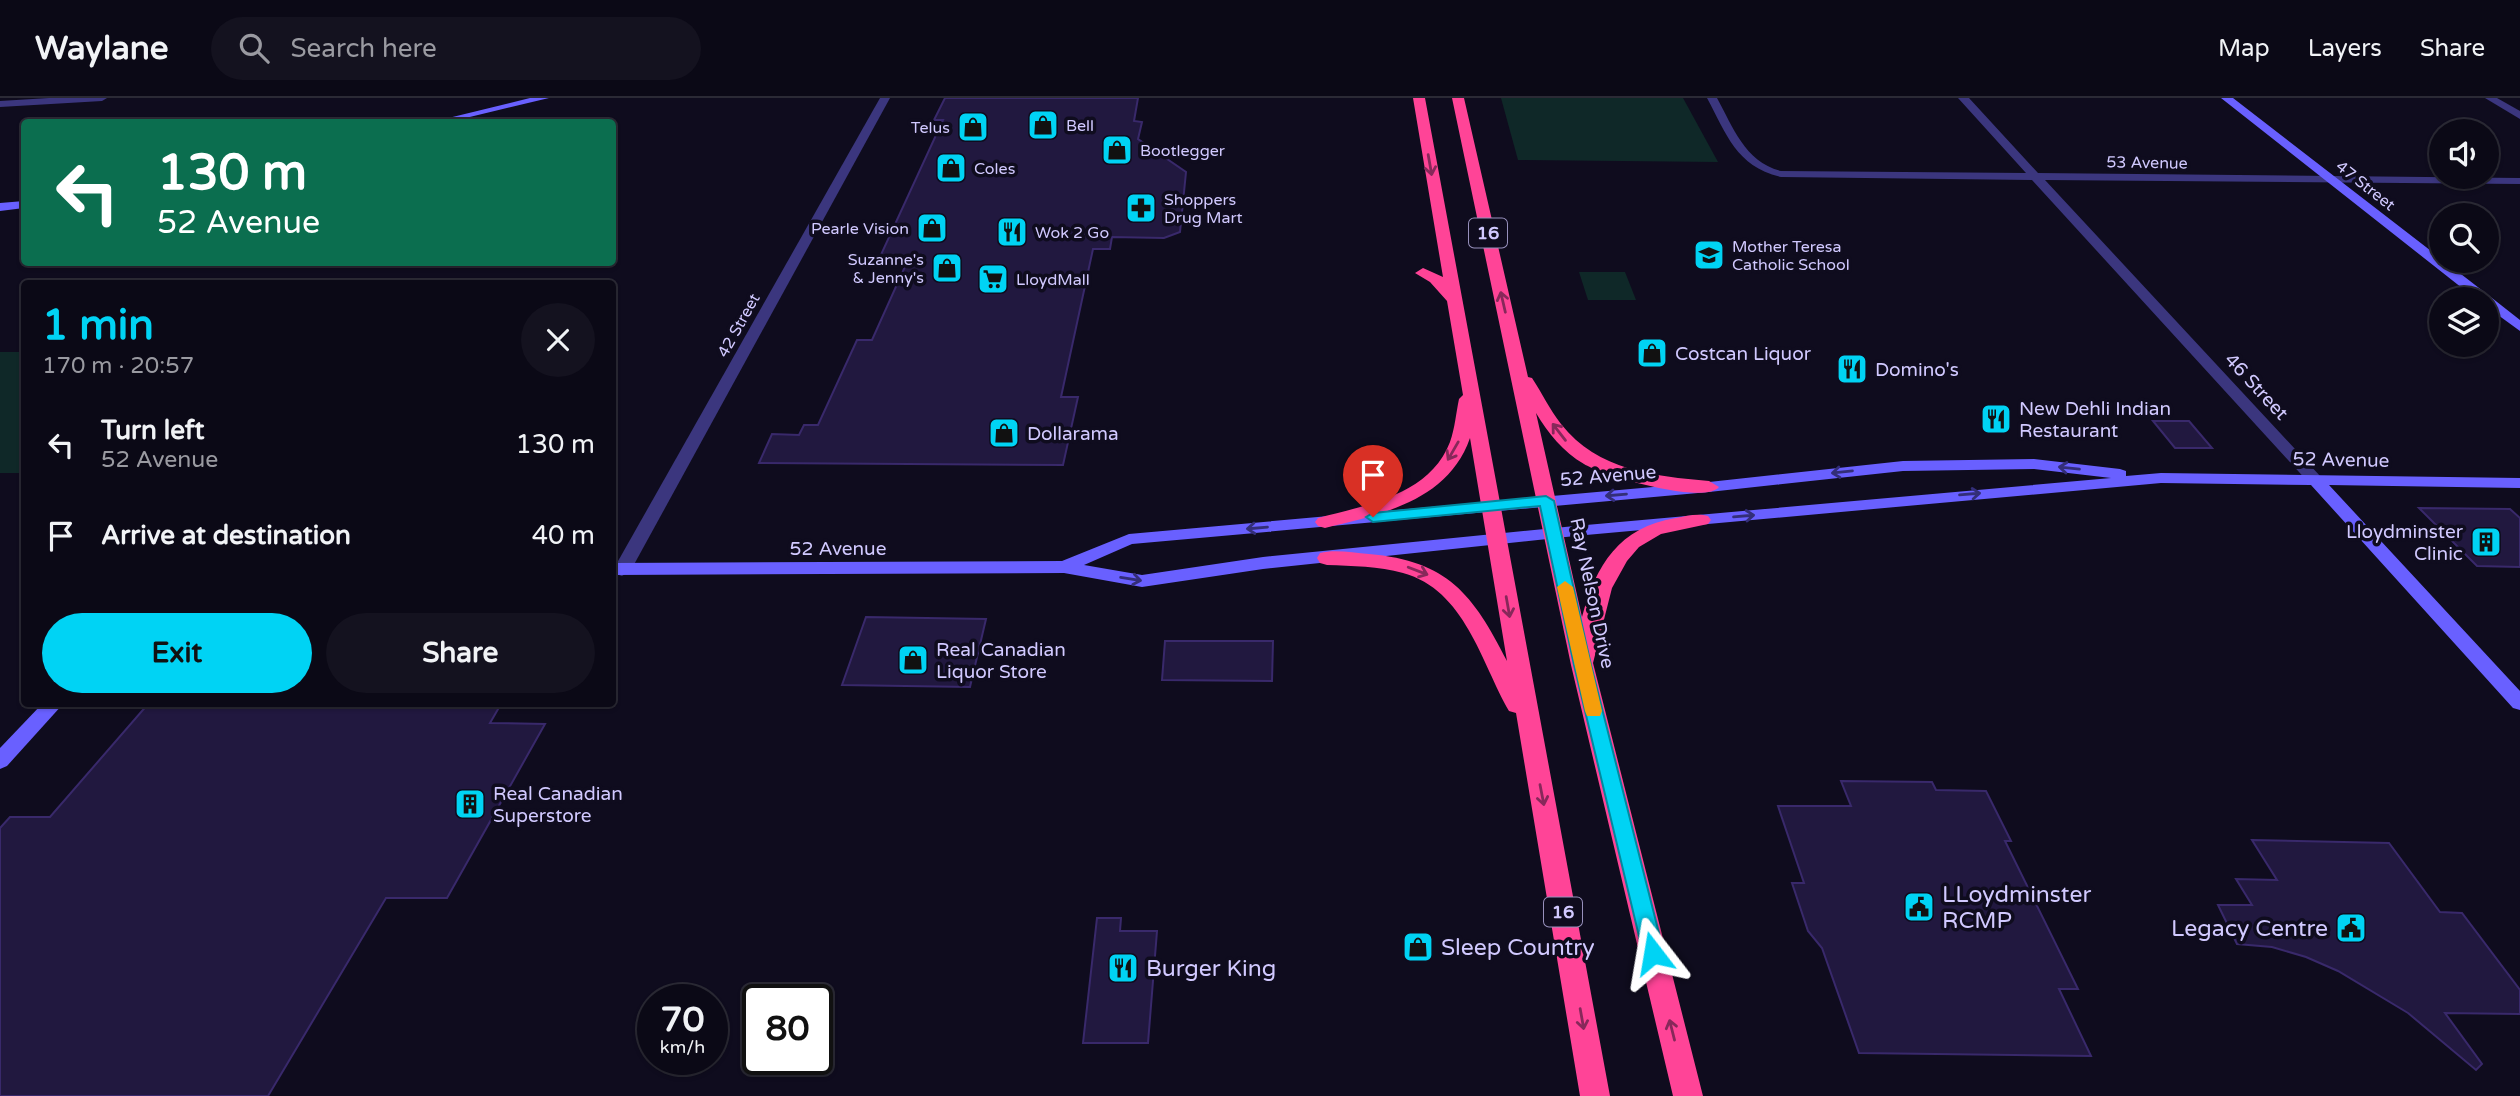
<!DOCTYPE html>
<html lang="en">
<head>
<meta charset="utf-8">
<style>
  body { margin:0; font-family:"Varela Round",sans-serif; background:#14121f; color:#f1f3f6; height:100vh; display:flex; flex-direction:column; font-size:26px; white-space:nowrap }
  * { box-sizing:border-box; margin:0 }
  p { font-size:23px; color:#9a9aa1 }
  .icon { flex:none; width:38px; height:38px; fill:none; stroke:currentColor; stroke-width:2; stroke-linecap:round; stroke-linejoin:round }
  .map { position:relative; flex:1; overflow:hidden }
  .sheet { position:absolute; left:21px; top:182px; width:595px; height:427px; display:flex; flex-direction:column; background:#0b0916; border-radius:7px; box-shadow:0 2px 5px #0004,0 0 0 2px #2b2a35 }
  .sheet>* { flex:none }
  .guide { position:absolute; left:21px; top:21px; width:595px; height:147px; border-radius:7px; box-shadow:0 2px 5px #0004,0 0 0 2px #2b2a35; background:#0b6e4f; color:#fff; overflow:hidden }
  .tools { position:absolute; left:2429px; top:21px; display:grid; gap:14px }
  .tools a { display:grid; place-items:center; width:70px; height:70px; border-radius:50%; background:#0b0916; box-shadow:0 2px 5px #0004,0 0 0 2px #2b2a35; font-size:35px }
  .speed { position:absolute; left:637px; top:886px; display:flex; gap:14px; font-size:35px; font-weight:700; text-align:center }
  .speed>* { display:grid; place-content:center; width:91px; height:91px; border-radius:50%; background:#0b0916; box-shadow:0 2px 5px #0004,0 0 0 2px #2b2a35; line-height:1 }
  .speed small { font-size:18px; font-weight:400 }
  .speed .limit { border:4px solid #111; border-radius:10px; background:#fff; color:#111 }
  .pin { position:absolute; display:grid; place-items:center; width:60px; height:60px; color:#fff; margin:-72px -30px; border-radius:50% 50% 50% 0; rotate:-45deg; box-shadow:0 0 7px #0007 }
  .pin .icon { rotate:45deg }
  .me { position:absolute; width:77px; margin:-38px; rotate:346deg; stroke-linejoin:round; filter:drop-shadow(0 0 5px #0008) }
  .turn { display:flex; align-items:center; gap:24px; height:147px; padding:0 21px; font-size:32px }
  .turn .icon { width:91px; height:91px; stroke-width:2.5 }
  .turn b { display:block; font-size:49px; line-height:60px }
  .round { display:grid; place-items:center; flex:none; width:74px; height:74px; border-radius:37px; background:#14121f }
  .overview { display:flex; align-items:center; justify-content:space-between; height:119px; padding:0 21px }
  h1 { font-size:42px; font-weight:700; line-height:52px; color:#00d3f4 }
  .action { display:flex; gap:14px; margin-top:auto; padding:14px 21px }
  .action a { flex:1; height:80px; border-radius:42px; background:#00d3f4; color:#111; font-size:28px; font-weight:700; line-height:80px; text-align:center }
  .action a+a { background:#14121f; color:#f1f3f6 }
  ul { padding:0; list-style:none }
  li { display:flex; align-items:center; gap:21px; height:91px; padding:0 21px }
  li div { flex:1 }
  li b { display:block; font-size:26px }
  li em { font-style:normal }
  header { display:flex; align-items:center; gap:42px; box-sizing:border-box; height:98px; padding:0 35px; background:#0b0916; border-bottom:2px solid #2b2a35 }
  header strong { font-size:33px }
  nav { display:flex; gap:38px; margin-inline-start:auto; font-size:24px }
  .search { width:490px; height:63px; background:#14121f; display:flex; align-items:center; gap:18px; box-sizing:border-box; padding:0 24px; border-radius:38px; color:#9a9aa1; font-size:26px }
  .map>svg:first-child { display:block }
  .green { fill:#0f2828 }
  .building { fill:#21183f; stroke:#39296b; stroke-width:2 }
  .lines { fill:none; stroke-linecap:round; stroke-linejoin:round }
  .street { fill:#3b367e; fill-rule:evenodd }
  .secondary { fill:#6960ff; fill-rule:evenodd }
  .highway { fill:#ff4497; fill-rule:evenodd }
  .oneway { stroke:#87285a }
  .oneway2 { stroke:#332e78 }
  .route { fill:#00d3f4; stroke:#00899f; stroke-width:2 }
  .slow { fill:#f59e0b }
  .labels { text-anchor:middle; stroke-width:7; stroke-linejoin:round; paint-order:stroke }
  .far-poi-label { font-size:16px; fill:#d1c9ff; stroke:#0f0c1e; text-anchor:start }
  .far-street-label { font-size:16px; fill:#d1c9ff; stroke:#0f0c1e }
  .shield { fill:#0f0c1e; stroke:#9790bc; stroke-width:2 }
  .shield-label { font-size:18px; font-weight:bold; fill:#d1c9ff }
  .poi-label { font-size:19px; fill:#d1c9ff; stroke:#0f0c1e; text-anchor:start }
  .street-label { font-size:19px; fill:#d1c9ff; stroke:#0f0c1e }
  .near-poi-label { font-size:23px; fill:#d1c9ff; stroke:#0f0c1e; text-anchor:start }
</style>
</head>
<body>
<header>
<strong>Waylane</strong>
<div class="search"><svg class="icon" aria-label="search" viewBox="0 0 24 24"><circle cx="10" cy="10" r="6"/><path d="M15 15l6 6"/></svg>Search here</div>
<nav><a>Map</a><a>Layers</a><a>Share</a></nav>
</header>
<div class="map">
<svg width="2520" height="998" viewBox="0 0 2520 998">
  <rect width="100%" height="100%" fill="#0f0c1e"/>
  <g class="green">
    <path d="M1501,0H1683L1718,64L1518,62Z"/>
    <path d="M1579,174H1625L1636,202H1588Z"/>
    <rect x="0" y="254" width="24" height="121"/>
  </g>
  <g class="building">
    <path d="M945,0H1138L1134,23L1142,24L1138,41L1186,74L1180,134L1164,140L1112,139L1110,151H1093L1061,299H1078L1063,367L759,365L772,336L799,337L804,327H818L857,242H872L908,162L879,161L943,22H934Z"/>
    <path d="M2153,323H2189L2212,350H2175Z"/>
    <path d="M2419,410L2510,411L2520,420V469L2477,468Z"/>
    <path d="M866,519L986,521L970,589L842,587Z"/>
    <path d="M1165,543H1273L1272,583L1162,582Z"/>
    <path d="M148,606H501L490,625L545,626L447,800H386L268,998H0V730L10,719H50Z"/>
    <path d="M1841,683L1932,684L1936,692L1986,693L2011,743H2005L2078,891H2059L2091,958L1859,955L1822,850L1808,833L1792,785H1804L1778,708H1851Z"/>
    <path d="M2252,742L2389,745L2440,814L2462,815L2520,892V916L2445,915L2482,966L2476,972L2408,915L2338,873L2306,859L2272,849L2237,846L2218,807H2252L2236,781L2277,782Z"/>
    <path d="M1097,820H1121L1120,833H1157L1148,945H1083Z"/>
  </g>
  <g class="lines">
    <g class="street">
      <path d="M49,0H107L102,3L0,9V3Z"/>
      <path d="M880,0H890L631,472L622,478L616,476L613,472Z"/>
      <path d="M1707,0H1717C1733,29 1745,64 1781,73L2026,75L1958,0H1969L2038,75L2520,80V86L2045,82L2321,379L2323,382L2321,385H2309L2032,82L1781,79C1736,68 1727,37 1707,0Z"/>
      <path d="M2485,0H2497L2520,13V21Z"/>
    </g>
    <g class="secondary">
      <path d="M530,0H549L449,24H432Z"/>
      <path d="M2221,0H2233L2492,200L2520,222V233L2487,209V201H2476Z"/>
      <path d="M24,103V110L0,113V105Z"/>
      <path d="M2034,361L2120,371L2126,373V378L2161,375L2520,380V390L2329,387L2520,593V612L2513,610L2311,387L2161,385L1575,438L1263,471L1142,489L1064,475L612,477V465L1062,463L1129,436L1709,384L1903,363ZM2034,371L2111,380L1575,428L1263,459L1142,477L1084,467L1132,446L1709,394L1903,373Z"/>
      <path d="M42,606H63L7,668L0,671V650Z"/>
    </g>
    <g class="highway">
      <path d="M1413,0H1425L1610,998H1580L1516,615L1509,613C1481,564 1465,492 1403,475C1379,468 1352,468 1327,467L1320,465L1317,460L1320,455C1335,451 1353,455 1369,456C1448,463 1473,496 1507,563L1470,340C1448,403 1382,416 1325,430L1318,428L1315,424L1318,420C1366,407 1430,397 1450,344C1455,330 1456,315 1459,301L1463,297L1447,203L1430,184L1415,175L1423,170L1443,179Z"/>
      <path d="M1452,0H1464L1528,279L1532,280C1542,295 1550,312 1561,326C1598,373 1654,378 1709,383L1719,389C1705,407 1603,378 1584,366C1563,354 1548,335 1536,315L1582,519C1596,467 1619,429 1676,420C1686,418 1698,415 1708,418L1711,422L1708,426L1661,436L1639,449L1627,463L1612,490L1593,565L1703,998H1673L1571,567Z"/>
    </g>
  </g>
  <defs><path id="oneway-shaft" d="M-6 0H5M1.5-3L5.5 0L1.5 3" fill="none" stroke-width="1.6" stroke-linecap="round" stroke-linejoin="round" transform="scale(1.75)"/></defs>
  <g class="oneway">
    <use href="#oneway-shaft" transform="translate(1430 67) rotate(80)"/>
    <use href="#oneway-shaft" transform="translate(1503 204) rotate(-103)"/>
    <use href="#oneway-shaft" transform="translate(1559 334) rotate(-128)"/>
    <use href="#oneway-shaft" transform="translate(1453 353) rotate(120)"/>
    <use href="#oneway-shaft" transform="translate(1418 473) rotate(21)"/>
    <use href="#oneway-shaft" transform="translate(1508 509) rotate(80)"/>
    <use href="#oneway-shaft" transform="translate(1542 697) rotate(79)"/>
    <use href="#oneway-shaft" transform="translate(1582 921) rotate(80)"/>
    <use href="#oneway-shaft" transform="translate(1672 932) rotate(-104)"/>
  </g>
  <g class="oneway2">
    <use href="#oneway-shaft" transform="translate(2069 370) rotate(-174)"/>
    <use href="#oneway-shaft" transform="translate(1842 374) rotate(174)"/>
    <use href="#oneway-shaft" transform="translate(1970 396) rotate(-5)"/>
    <use href="#oneway-shaft" transform="translate(1616 397) rotate(175)"/>
    <use href="#oneway-shaft" transform="translate(1744 418) rotate(-5)"/>
    <use href="#oneway-shaft" transform="translate(1257 430) rotate(175)"/>
    <use href="#oneway-shaft" transform="translate(1131 481) rotate(9)"/>
  </g>
  <path class="route" d="M1546,398L1554,403L1591,567L1664,855L1661,861L1653,864L1646,861L1643,855L1574,567L1540,408L1373,424L1366,419L1373,415Z"/>
  <path class="slow" d="M1565,483L1573,489L1602,613L1600,618H1587L1585,613L1557,489Z"/>
  <defs>
    <g id="shop-square" transform="scale(1.575)"><rect x="-9" y="-9" width="18" height="18" rx="4" fill="#00d3f4" stroke="#0f0c1e"/><path d="M-5-2.5h2.3a2.7 3.5 0 0 1 5.4 0H5L5.5 6h-11ZM-1.5-2.5h3a1.5 2.3 0 0 0-3 0Z" fill="#111"/></g>
    <g id="pharmacy-square" transform="scale(1.575)"><rect x="-9" y="-9" width="18" height="18" rx="4" fill="#00d3f4" stroke="#0f0c1e"/><path d="M-2-6h4v4h4v4h-4v4h-4v-4h-4v-4h4Z" fill="#111"/></g>
    <g id="restaurant-square" transform="scale(1.575)"><rect x="-9" y="-9" width="18" height="18" rx="4" fill="#00d3f4" stroke="#0f0c1e"/><path d="M-5-6h1v4h1v-4h1v4h1v-4h1v5L-1.5 .5V6h-2V.5L-5-1ZM5-6V6H3V1.5H1.5Q1.5-4 5-6Z" fill="#111"/></g>
    <g id="school-square" transform="scale(1.575)"><rect x="-9" y="-9" width="18" height="18" rx="4" fill="#00d3f4" stroke="#0f0c1e"/><path d="M0-5L7-2L0 1L-7-2ZM-4 1L0 2.5L4 1V4Q0 6-4 4Z" fill="#111"/></g>
    <g id="supermarket-square" transform="scale(1.575)"><rect x="-9" y="-9" width="18" height="18" rx="4" fill="#00d3f4" stroke="#0f0c1e"/><path d="M-6-5.5h2.5l.6 2H6L4.5 2H-2.5L-4.4-4H-6ZM-1.5 3.2a1.3 1.3 0 1 0 .1 0ZM3 3.2a1.3 1.3 0 1 0 .1 0Z" fill="#111"/></g>
    <g id="building-square" transform="scale(1.575)"><rect x="-9" y="-9" width="18" height="18" rx="4" fill="#00d3f4" stroke="#0f0c1e"/><path d="M-4-6H4V6H1V3H-1V6H-4ZM-2.5-4.3h1.7v1.8h-1.7ZM.8-4.3h1.7v1.8H.8ZM-2.5-1h1.7V.8h-1.7ZM.8-1h1.7V.8H.8Z" fill="#111"/></g>
    <g id="civic-square" transform="scale(1.575)"><rect x="-9" y="-9" width="18" height="18" rx="4" fill="#00d3f4" stroke="#0f0c1e"/><path d="M-.6-6.5H3V-4.5H.6V-3L4-1V1h2V6H-6V1h2V-1L-.6-3ZM-1.2 2.5V6h2.4V2.5Z" fill="#111"/></g>
  </defs>
  <g fill-rule="evenodd">
    <use href="#shop-square" x="1043" y="27"/>
    <use href="#shop-square" x="973" y="29"/>
    <use href="#shop-square" x="1117" y="52"/>
    <use href="#shop-square" x="951" y="70"/>
    <use href="#pharmacy-square" x="1141" y="110"/>
    <use href="#shop-square" x="932" y="130"/>
    <use href="#restaurant-square" x="1012" y="134"/>
    <use href="#school-square" x="1709" y="157"/>
    <use href="#shop-square" x="947" y="170"/>
    <use href="#supermarket-square" x="993" y="181"/>
    <use href="#shop-square" x="1652" y="255"/>
    <use href="#restaurant-square" x="1852" y="271"/>
    <use href="#restaurant-square" x="1996" y="321"/>
    <use href="#shop-square" x="1004" y="335"/>
    <use href="#building-square" x="2486" y="444"/>
    <use href="#shop-square" x="913" y="562"/>
    <use href="#building-square" x="470" y="706"/>
    <use href="#civic-square" x="1919" y="809"/>
    <use href="#civic-square" x="2351" y="830"/>
    <use href="#shop-square" x="1418" y="849"/>
    <use href="#restaurant-square" x="1123" y="870"/>
  </g>
  <g class="labels">
    <g class="far-poi-label">
      <text x="1066" y="33">Bell</text>
      <text x="950" y="35" text-anchor="end">Telus</text>
      <text x="1140" y="58">Bootlegger</text>
      <text x="974" y="76">Coles</text>
      <text x="1164" y="107">Shoppers<tspan x="1164" dy="18">Drug Mart</tspan></text>
      <text x="909" y="136" text-anchor="end">Pearle Vision</text>
      <text x="1035" y="140">Wok 2 Go</text>
      <text x="1732" y="154">Mother Teresa<tspan x="1732" dy="18">Catholic School</tspan></text>
      <text x="924" y="167" text-anchor="end">Suzanne's<tspan x="924" dy="18">&amp; Jenny's</tspan></text>
      <text x="1016" y="187">LloydMall</text>
    </g>
    <g class="far-street-label">
      <text transform="translate(2147 64) rotate(1)" y="6">53 Avenue</text>
      <text transform="translate(2366 87) rotate(38)" y="6">47 Street</text>
      <text transform="translate(738 227) rotate(-61)" y="6">42 Street</text>
    </g>
    <g class="shield">
      <rect x="1469" y="120.5" width="38" height="29" rx="5"/>
      <rect x="1544" y="799.5" width="38" height="29" rx="5"/>
    </g>
    <g class="shield-label">
      <text x="1488" y="141">16</text>
      <text x="1563" y="820">16</text>
    </g>
    <g class="poi-label">
      <text x="1675" y="262">Costcan Liquor</text>
      <text x="1875" y="278">Domino's</text>
      <text x="2019" y="317">New Dehli Indian<tspan x="2019" dy="22">Restaurant</tspan></text>
      <text x="1027" y="342">Dollarama</text>
      <text x="2463" y="440" text-anchor="end">Lloydminster<tspan x="2463" dy="22">Clinic</tspan></text>
      <text x="936" y="558">Real Canadian<tspan x="936" dy="22">Liquor Store</tspan></text>
      <text x="493" y="702">Real Canadian<tspan x="493" dy="22">Superstore</tspan></text>
    </g>
    <g class="street-label">
      <text transform="translate(2257 288) rotate(47)" y="7">46 Street</text>
      <text transform="translate(2341 361) rotate(1)" y="7">52 Avenue</text>
      <text transform="translate(1608 377) rotate(-5)" y="7">52 Avenue</text>
      <text x="838" y="457">52 Avenue</text>
      <text transform="translate(1593 495) rotate(78)" y="7">Ray Nelson Drive</text>
    </g>
    <g class="near-poi-label">
      <text x="1942" y="804">LLoydminster<tspan x="1942" dy="26">RCMP</tspan></text>
      <text x="2328" y="838" text-anchor="end">Legacy Centre</text>
      <text x="1441" y="857">Sleep Country</text>
      <text x="1146" y="878">Burger King</text>
    </g>
  </g>
</svg>
<div class="tools">
<a><svg class="icon" aria-label="sound" viewBox="0 0 24 24"><path d="M4 9h4l5-4v14l-5-4H4zM17 9q2 3 0 6"/></svg></a>
<a><svg class="icon" aria-label="search" viewBox="0 0 24 24"><circle cx="10" cy="10" r="6"/><path d="M15 15l6 6"/></svg></a>
<a><svg class="icon" aria-label="layers" viewBox="0 0 24 24"><path d="M12 4l9 5-9 5-9-5zM3 14l9 5 9-5"/></svg></a>
</div>
<div class="speed"><div>70<small>km/h</small></div><div class="limit">80</div></div>
<div class="pin" style="left:1373px;top:419px;background:#d93025"><svg class="icon" aria-label="arrive" viewBox="0 0 24 24"><path d="M6 21V4h12l-3 4 3 4H6"/></svg></div>
<svg class="me" style="left:1653px;top:855px" viewBox="-20 -20 40 40"><path d="M0-17L14 15 0 8-14 15z" fill="#00d3f4" stroke="#fff" stroke-width="4"/></svg>
<div class="guide">
<div class="turn"><svg class="icon" aria-label="left" viewBox="0 0 24 24"><path d="M17 20v-9H6M10 6l-5 5 5 5"/></svg><div><b>130 m</b>52 Avenue</div></div>
</div>
<section class="sheet">
<div class="overview"><div><h1>1 min</h1><p>170 m · 20:57</p></div><a class="round"><svg class="icon" aria-label="close" viewBox="0 0 24 24"><path d="M6 6l12 12M18 6L6 18"/></svg></a></div>
<ul>
<li><svg class="icon" aria-label="left" viewBox="0 0 24 24"><path d="M17 20v-9H6M10 6l-5 5 5 5"/></svg><div><b>Turn left</b><p>52 Avenue</p></div><em>130 m</em></li>
<li><svg class="icon" aria-label="arrive" viewBox="0 0 24 24"><path d="M6 21V4h12l-3 4 3 4H6"/></svg><div><b>Arrive at destination</b></div><em>40 m</em></li>
</ul>
<div class="action"><a>Exit</a><a>Share</a></div>
</section>
</div>
</body>
</html>
